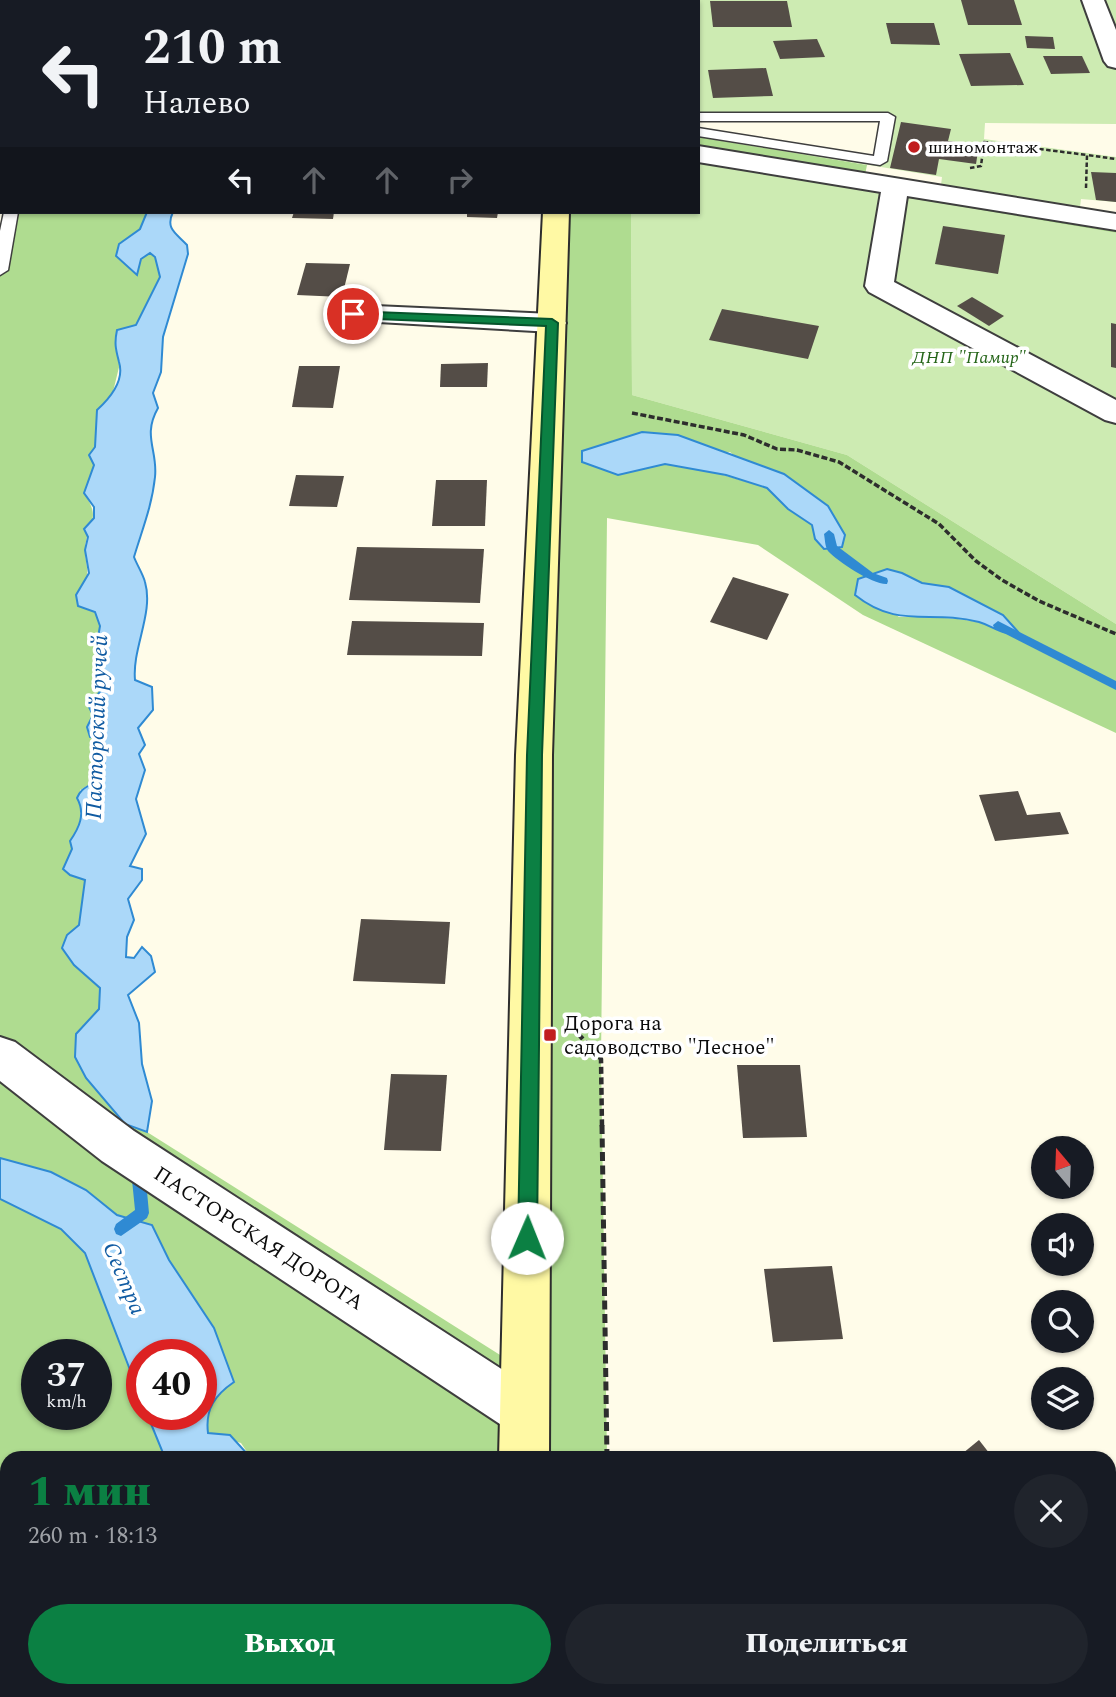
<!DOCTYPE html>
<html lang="ru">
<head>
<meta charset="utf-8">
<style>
  body { margin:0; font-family:Spectral,serif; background:#20242c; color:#f1f3f6; height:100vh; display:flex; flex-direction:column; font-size:26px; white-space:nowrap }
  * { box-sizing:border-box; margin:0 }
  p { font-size:23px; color:#9ea1a6 }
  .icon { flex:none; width:38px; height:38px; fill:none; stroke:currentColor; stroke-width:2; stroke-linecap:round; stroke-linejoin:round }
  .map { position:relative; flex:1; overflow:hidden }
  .drawer { position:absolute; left:0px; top:1451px; width:1116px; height:247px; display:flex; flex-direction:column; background:#171b24; border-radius:21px 21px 0 0; box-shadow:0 2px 5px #0004 }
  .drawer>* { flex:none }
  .hud { position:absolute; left:0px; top:0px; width:700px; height:214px; box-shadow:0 2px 5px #0004; background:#171b24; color:#f1f3f6; overflow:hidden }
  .needle { width:46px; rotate:341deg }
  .controls { position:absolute; left:1031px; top:1136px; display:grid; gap:14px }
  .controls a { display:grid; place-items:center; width:63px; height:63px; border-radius:50%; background:#171b24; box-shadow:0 2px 5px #0004; font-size:35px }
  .speed { position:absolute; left:21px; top:1339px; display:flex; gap:14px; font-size:35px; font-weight:700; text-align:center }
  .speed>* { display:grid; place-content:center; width:91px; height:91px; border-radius:50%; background:#171b24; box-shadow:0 2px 5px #0004; line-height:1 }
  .speed small { font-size:18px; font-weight:400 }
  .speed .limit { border:10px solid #d22; background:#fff; color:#111 }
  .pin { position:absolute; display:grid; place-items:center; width:60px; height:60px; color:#fff; margin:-30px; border:4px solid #fff; border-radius:50%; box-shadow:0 2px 7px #0007 }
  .me { position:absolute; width:77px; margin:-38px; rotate:1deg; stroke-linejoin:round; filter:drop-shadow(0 0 5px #0008) }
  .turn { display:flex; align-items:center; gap:24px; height:147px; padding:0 28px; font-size:32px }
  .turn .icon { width:91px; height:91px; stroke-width:2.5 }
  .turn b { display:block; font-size:49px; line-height:60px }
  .lanes { display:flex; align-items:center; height:66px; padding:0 28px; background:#0003; justify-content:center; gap:35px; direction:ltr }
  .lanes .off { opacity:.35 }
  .round { display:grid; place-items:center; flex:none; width:74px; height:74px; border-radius:37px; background:#20242c }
  .overview { display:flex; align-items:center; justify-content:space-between; height:119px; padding:0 28px }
  h1 { font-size:42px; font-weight:800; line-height:52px; color:#0b8043 }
  .cta { display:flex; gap:14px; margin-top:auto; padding:14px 28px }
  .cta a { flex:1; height:80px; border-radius:42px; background:#0b8043; color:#fff; font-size:28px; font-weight:800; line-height:80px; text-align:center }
  .cta a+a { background:#20242c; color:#f1f3f6 }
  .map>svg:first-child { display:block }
  .green { fill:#cdebb2 }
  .forest { fill:#afdc90; fill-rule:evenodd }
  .water { fill:#abd8f9; stroke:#2f8ad3; stroke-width:2 }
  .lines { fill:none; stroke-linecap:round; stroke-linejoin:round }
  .stream { fill:#2f8ad3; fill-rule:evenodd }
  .building { fill:#544d47 }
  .lane-casing { stroke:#3e3e3e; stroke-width:3 }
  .street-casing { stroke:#3e3e3e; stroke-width:4 }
  .secondary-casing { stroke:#2d2d2d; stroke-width:4 }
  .path-far3 { stroke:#2d2d2d; stroke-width:2.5; stroke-dasharray:4.5 2.5; stroke-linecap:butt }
  .path-far2 { stroke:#2d2d2d; stroke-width:3.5; stroke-dasharray:6 2.5; stroke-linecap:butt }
  .path-far1 { stroke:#2d2d2d; stroke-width:4.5; stroke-dasharray:7 3.5; stroke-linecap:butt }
  .path { stroke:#2d2d2d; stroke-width:5; stroke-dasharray:9 4.5; stroke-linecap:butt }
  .lane { fill:#fff; fill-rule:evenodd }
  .street { fill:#fff; fill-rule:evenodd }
  .secondary { fill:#fff9a4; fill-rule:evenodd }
  .route { fill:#0b8043; stroke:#07532c; stroke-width:2 }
  .poi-dot { fill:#c11d1e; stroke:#fff; stroke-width:2.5 }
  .labels { text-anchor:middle; stroke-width:7; stroke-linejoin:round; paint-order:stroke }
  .far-poi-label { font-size:18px; fill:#0b0b0b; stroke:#fff; text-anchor:start }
  .far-park-label { font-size:18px; font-style:italic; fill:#256519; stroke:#fff }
  .poi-label { font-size:21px; fill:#0b0b0b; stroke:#fff; text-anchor:start }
  .street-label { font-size:21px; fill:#0b0b0b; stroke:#fff }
  .water-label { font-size:23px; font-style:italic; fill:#105ba2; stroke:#fff }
</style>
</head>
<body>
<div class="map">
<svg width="1116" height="1697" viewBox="0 0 1116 1697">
  <rect width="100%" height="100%" fill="#fffce9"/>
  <g class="green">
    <path d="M636,0H1116V124L985,123L984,139L1116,157V202L1081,199L1079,216L940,193L942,177L698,137V134L883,164L892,114L698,115V2Z"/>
    <path d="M698,163L1116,233V624L847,455L632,395L631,212H698Z"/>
  </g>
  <g class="forest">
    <path d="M698,137L867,165L864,180L1116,222V233L698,163Z"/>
    <path d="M5,212H147L140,229L119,244L137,274L141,259L150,253L155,257L160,277L120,363L112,396L97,410L94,464L84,493C103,521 86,523 85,550C85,563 90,570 85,583L100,626L95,654L102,675L101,690L89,707L101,739L106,744C104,768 102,778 80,790V826L70,841L72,849L64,868L70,875L86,880L79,926L67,935L74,965L100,988L99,1009L76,1034L86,1078L125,1124L147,1132L524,1370L556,212H631L632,395L847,455L1116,624V733L863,615L758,545L607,518L601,1059L607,1458H251L241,1443L208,1433C205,1408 216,1395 234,1382L214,1328L169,1260L152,1225L117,1215L86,1190L51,1172L0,1158V235ZM730,452L842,547L815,539L812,525L788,509L767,488L696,467L665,464ZM887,569L902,573L922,583L949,587L1003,615L1018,633C1001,635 993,626 977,622C951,617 926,617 899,617L858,579Z"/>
    <path d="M0,1199L61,1229L85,1253L142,1401V1414H147L165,1458H7V1476L0,1473ZM37,1354H96V1414H37Z"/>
    <path d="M7,1618V1690H377L382,1697H0V1623Z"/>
    <path d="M676,1690L679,1697H437L432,1691Z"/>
  </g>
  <g class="water">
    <path d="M147,212H173C165,229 176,233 187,245L188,254L163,337L161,372L153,393L158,408C142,436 158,450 155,477C152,506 142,530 134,557C137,565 143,574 145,582C154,613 132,648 135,680L152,687L153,710L138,728L145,745L139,754L145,770L136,799L146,834L130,866L142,869V880L128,899L134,920L127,937L126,957L134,958L142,947L151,956L155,972L128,995L139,1023L142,1064L152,1101L147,1132L125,1124L86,1078L75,1057L76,1034L99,1009L100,988L74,965L62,948L67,935L79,925L85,880L70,875L63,869L72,849L70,841C79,828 86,814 77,798C81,789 85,788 93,783C106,774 105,759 106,745L101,739L90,737L87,727L93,715L89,707L101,690L97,685L101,675L95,654L100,626L95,612L78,606L76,595L89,573L85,550L88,537L84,529L94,518V507L84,493L94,465L89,455L95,447L97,410C109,399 125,381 119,362C116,350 114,344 117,330L136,325L160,277L155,257L150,253L141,259L137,275L116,256L119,244L140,229Z"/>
    <path d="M642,432L678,435L784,474L828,506L845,535L842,547L824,549L815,539L812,525L788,509L767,488L726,475L665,464L618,475L582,462V451Z"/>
    <path d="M887,569L902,573L922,583L949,587L1003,615L1019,633C999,635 996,627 979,622C930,609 899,630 855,595L858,579Z"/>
    <path d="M0,1158L51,1172L86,1190L117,1215L152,1225L169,1260L214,1328L234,1382C215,1395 205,1409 208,1433L230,1435L251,1458H165L147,1414H201V1354H142V1401L85,1253L61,1229L0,1199Z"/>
  </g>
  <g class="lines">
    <g class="stream">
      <rect x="215" y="0" width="8" height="2"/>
      <path d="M253,0H264L251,2Z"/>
      <path d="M829,530L834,534L837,546L873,573L887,578L888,581L887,584C873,585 837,561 828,551C825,547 825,539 824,534Z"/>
      <path d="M998,621L1116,681V690L994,628L993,625Z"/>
      <path d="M138,1163L143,1165L145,1170L149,1213L147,1218L121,1236L116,1234L114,1229L116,1224L135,1210L131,1170L133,1165Z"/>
    </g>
  </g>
  <g class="building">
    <path d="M961,0H1014L1022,25H968Z"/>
    <path d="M710,1H787L792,27H713Z"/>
    <path d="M886,23H934L940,45L891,44Z"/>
    <path d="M1025,36L1053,37L1055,49L1027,48Z"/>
    <path d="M817,39L825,57L780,59L773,41Z"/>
    <path d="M1010,53L1024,85L971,86L959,54Z"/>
    <path d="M1043,56H1082L1090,73L1051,74Z"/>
    <path d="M766,68L773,96L713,98L708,70Z"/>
    <path d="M901,122L951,129L948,141L979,145L976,164L939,159L936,175L890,168Z"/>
    <path d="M1091,172L1116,173V202L1096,200Z"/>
    <path d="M294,212H334L333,219L292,218Z"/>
    <path d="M467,212H498L497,218L467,217Z"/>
    <path d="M943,226L1005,235L998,274L935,264Z"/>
    <path d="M306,263L350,264L342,297L297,295Z"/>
    <path d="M972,297L1004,316L989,326L957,306Z"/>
    <path d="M722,309L819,326L808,359L709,340Z"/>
    <path d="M1111,323L1116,324V368L1111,367Z"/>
    <path d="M488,363L487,387H440L441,364Z"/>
    <path d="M299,366H340L333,408L292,407Z"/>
    <path d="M296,475L344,476L337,507L289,506Z"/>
    <path d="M436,480H487L485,526H432Z"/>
    <path d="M357,547L484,549L480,603L349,600Z"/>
    <path d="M733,577L789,594L767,640L710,622Z"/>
    <path d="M352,621L484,623L482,656L347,655Z"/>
    <path d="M1018,791L1027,815L1060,812L1069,834L995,841L979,795Z"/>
    <path d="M361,919L450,922L445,984L353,981Z"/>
    <path d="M737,1065H800L807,1137L743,1138Z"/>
    <path d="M391,1074L447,1075L441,1151L384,1150Z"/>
    <path d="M832,1266L843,1339L773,1342L764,1269Z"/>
    <path d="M979,1440L993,1458H957Z"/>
  </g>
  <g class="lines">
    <g class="lane-casing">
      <g id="lane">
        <path d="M94,0H106L93,2Z"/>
        <path d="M698,113H888L895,117L887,161L880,165L698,136V128L874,156L880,121H698Z"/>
        <path d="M4,212H18L8,270L0,275V231Z"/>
      </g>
    </g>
    <g class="street-casing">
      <g id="street">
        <rect x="658" y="0" width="22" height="2"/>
        <path d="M1082,0H1104L1116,30V68L1108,66L1104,61Z"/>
        <path d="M698,146L1116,214V230L907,196L894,282L1116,400V423L1105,420L869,292L865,286L881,192L698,162Z"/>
        <path d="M353,305L552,314L562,317L566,323L562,329L552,332L343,320L339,314L343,308Z"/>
        <path d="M0,1037L15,1042L134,1131L540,1394L547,1411L540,1428L523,1435L506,1428L102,1161L0,1081Z"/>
        <path d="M1116,1477V1530L1110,1532V1479Z"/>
        <path d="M861,1690H920L917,1697H858Z"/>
      </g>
    </g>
    <g class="secondary-casing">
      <g id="secondary">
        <rect x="550" y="0" width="22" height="2"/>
        <path d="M543,212H569L552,755L549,1458H499L516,755Z"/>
        <path d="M542,1690H597L600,1697H545Z"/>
      </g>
    </g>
    <g class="path-far3">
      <path d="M290,2L292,0"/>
      <path d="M970,168L981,166L984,142L1087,155"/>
      <path d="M1086,188L1087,155L1116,159"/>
    </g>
    <path class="path-far2" d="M632,413L744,435L777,449L797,450L839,462L939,524L976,561L1002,580L1039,601L1116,634"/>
    <path class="path-far1" d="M571,1026L601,1059L602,1127"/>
    <g class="path">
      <path d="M602,1125L607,1458"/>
      <path d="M0,1602L7,1600"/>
      <path d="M676,1690L679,1697"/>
    </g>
    <use href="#lane" class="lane"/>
    <use href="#street" class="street"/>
    <use href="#secondary" class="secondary"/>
  </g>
  <path class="route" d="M349,311L552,319L558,323L542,755L537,1238L534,1245L527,1247L521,1245L518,1238L527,755L546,326L353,318L349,317Z"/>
  <g class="poi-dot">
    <circle cx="914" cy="147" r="7"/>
    <rect x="543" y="1028" width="14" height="14" rx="3.5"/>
  </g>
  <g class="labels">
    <g class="far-poi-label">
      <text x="928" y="153">шиномонтаж</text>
    </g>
    <g class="far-park-label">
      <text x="969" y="363">ДНП "Памир"</text>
    </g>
    <g class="poi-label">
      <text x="564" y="1030">Дорога на<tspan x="564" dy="24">садоводство "Лесное"</tspan></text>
    </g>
    <g class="street-label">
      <text transform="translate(259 1238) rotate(33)" y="7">ПАСТОРСКАЯ ДОРОГА</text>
    </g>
    <g class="water-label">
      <text transform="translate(96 727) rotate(-88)" y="8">Пасторский ручей</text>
      <text transform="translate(125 1278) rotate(67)" y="8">Сестра</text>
    </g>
  </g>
</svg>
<div class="controls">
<a><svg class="needle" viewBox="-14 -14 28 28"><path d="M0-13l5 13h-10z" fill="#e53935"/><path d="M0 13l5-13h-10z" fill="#9ea1a6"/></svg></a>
<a><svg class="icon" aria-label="sound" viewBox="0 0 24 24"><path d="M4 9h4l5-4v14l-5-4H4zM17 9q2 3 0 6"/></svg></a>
<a><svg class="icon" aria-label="search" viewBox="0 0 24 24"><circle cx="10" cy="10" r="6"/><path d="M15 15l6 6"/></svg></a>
<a><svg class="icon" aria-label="layers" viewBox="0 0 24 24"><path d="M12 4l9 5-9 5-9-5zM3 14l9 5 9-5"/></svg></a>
</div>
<div class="speed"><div>37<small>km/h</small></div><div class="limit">40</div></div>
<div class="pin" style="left:353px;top:314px;background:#d93025"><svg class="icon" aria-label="arrive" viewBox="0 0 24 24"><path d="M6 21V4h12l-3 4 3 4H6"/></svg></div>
<svg class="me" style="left:527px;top:1238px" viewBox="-20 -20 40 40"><circle r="19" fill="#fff"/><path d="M0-13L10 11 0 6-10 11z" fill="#0b8043"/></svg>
<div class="hud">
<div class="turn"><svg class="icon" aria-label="left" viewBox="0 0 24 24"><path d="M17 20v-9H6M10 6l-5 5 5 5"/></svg><div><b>210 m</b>Налево</div></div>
<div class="lanes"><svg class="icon" aria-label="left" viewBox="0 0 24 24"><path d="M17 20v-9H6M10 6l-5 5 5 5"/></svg><svg class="icon off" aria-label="ahead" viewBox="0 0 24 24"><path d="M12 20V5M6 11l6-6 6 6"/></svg><svg class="icon off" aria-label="ahead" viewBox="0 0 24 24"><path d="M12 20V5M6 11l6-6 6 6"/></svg><svg class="icon off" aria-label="right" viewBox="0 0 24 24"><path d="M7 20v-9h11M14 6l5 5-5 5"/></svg></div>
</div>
<section class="drawer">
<div class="overview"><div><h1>1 мин</h1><p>260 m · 18:13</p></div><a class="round"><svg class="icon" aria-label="close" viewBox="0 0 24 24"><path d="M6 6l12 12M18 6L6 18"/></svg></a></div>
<div class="cta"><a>Выход</a><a>Поделиться</a></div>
</section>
</div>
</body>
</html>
